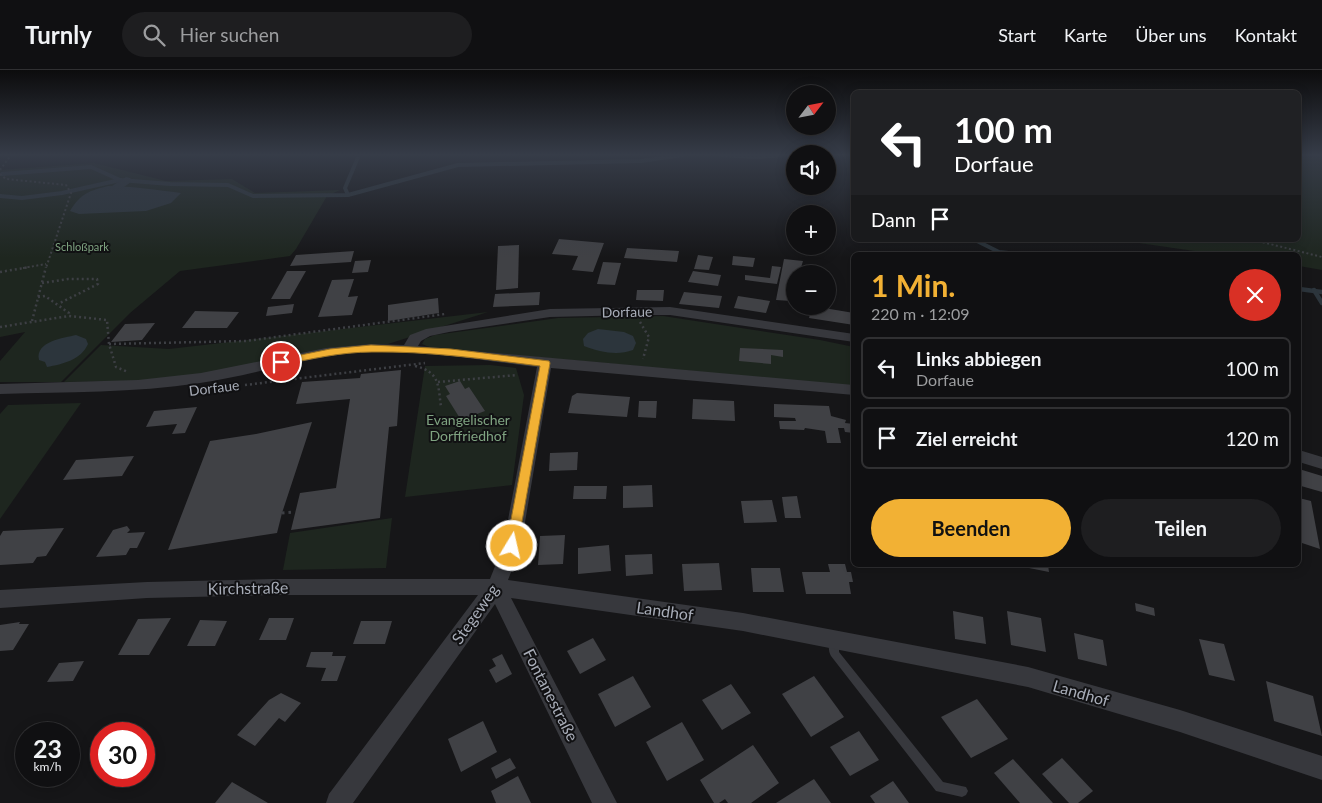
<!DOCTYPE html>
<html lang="de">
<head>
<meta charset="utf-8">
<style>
  body { margin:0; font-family:Lato,sans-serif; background:#1e1e20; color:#f1f3f6; height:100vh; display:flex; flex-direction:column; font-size:19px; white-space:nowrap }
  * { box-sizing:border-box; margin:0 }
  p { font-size:16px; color:#9c9d9f }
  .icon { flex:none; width:28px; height:28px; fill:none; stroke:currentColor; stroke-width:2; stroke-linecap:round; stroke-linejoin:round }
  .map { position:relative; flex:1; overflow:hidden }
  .panel { position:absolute; left:851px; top:182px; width:450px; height:315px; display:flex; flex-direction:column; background:#101012; border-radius:8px; box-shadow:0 2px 12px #0003,0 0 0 1px #303032 }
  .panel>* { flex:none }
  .hud { position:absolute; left:851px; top:20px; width:450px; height:152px; border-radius:8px; box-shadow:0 2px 12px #0003,0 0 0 1px #303032; background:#202124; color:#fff; overflow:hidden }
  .needle { width:32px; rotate:58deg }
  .buttons { position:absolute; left:786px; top:15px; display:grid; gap:10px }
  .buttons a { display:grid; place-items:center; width:50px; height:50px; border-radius:50%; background:#101012; box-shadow:0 2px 12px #0003,0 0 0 1px #303032; font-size:25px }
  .speed { position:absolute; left:15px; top:652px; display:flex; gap:10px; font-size:25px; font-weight:700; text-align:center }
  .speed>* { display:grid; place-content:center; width:65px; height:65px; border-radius:50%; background:#101012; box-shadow:0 2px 12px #0003,0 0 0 1px #303032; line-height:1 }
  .speed small { font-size:12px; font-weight:400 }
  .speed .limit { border:8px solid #d22; background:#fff; color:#111 }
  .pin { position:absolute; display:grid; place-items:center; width:42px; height:42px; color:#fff; margin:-21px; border:2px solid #fff; border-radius:50%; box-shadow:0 1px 5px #0007 }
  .me { position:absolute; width:55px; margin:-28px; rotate:9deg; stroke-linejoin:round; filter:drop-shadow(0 0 4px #0008) }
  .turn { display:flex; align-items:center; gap:18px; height:105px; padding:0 20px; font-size:22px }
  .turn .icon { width:65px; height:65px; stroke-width:2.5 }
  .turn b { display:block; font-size:35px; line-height:42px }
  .then { display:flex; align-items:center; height:48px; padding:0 20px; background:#0003; gap:10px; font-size:19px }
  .round { display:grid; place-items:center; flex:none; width:52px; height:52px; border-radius:26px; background:#1e1e20 }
  .head { display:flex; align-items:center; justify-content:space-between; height:85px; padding:0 20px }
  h1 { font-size:30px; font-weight:700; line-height:38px; color:#f2b134 }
  .action { display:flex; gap:10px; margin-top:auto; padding:10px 20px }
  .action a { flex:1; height:58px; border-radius:30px; background:#f2b134; color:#111; font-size:20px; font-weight:700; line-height:58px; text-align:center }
  .action a+a { background:#1e1e20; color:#f1f3f6 }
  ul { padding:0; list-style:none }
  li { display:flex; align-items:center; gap:15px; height:62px; margin:0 10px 8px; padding:0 10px; border:2px solid #303032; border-radius:8px }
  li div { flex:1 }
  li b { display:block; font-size:19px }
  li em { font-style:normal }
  header { display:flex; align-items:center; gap:30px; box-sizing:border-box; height:70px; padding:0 25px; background:#101012; border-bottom:1px solid #303032 }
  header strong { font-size:24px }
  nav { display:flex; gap:28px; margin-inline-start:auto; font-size:18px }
  .search { width:350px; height:45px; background:#1e1e20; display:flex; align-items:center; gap:12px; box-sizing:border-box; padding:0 18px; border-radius:28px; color:#9c9d9f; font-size:19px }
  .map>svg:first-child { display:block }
  .green { fill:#1e261f }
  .water { fill:#2c353c }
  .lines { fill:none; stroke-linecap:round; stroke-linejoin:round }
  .stream-far1 { stroke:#2c353c; stroke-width:4 }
  .stream { stroke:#2c353c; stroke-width:4.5 }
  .canal { fill:#2c353c; fill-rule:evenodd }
  .building { fill:#404145 }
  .path-far2 { stroke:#3d3f44; stroke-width:2; stroke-dasharray:2 2.5; stroke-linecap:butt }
  .path-far1 { stroke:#3d3f44; stroke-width:2.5; stroke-dasharray:2 3; stroke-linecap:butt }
  .path { stroke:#3d3f44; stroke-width:3; stroke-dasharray:2.5 4; stroke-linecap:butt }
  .lane { fill:#37383d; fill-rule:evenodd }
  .street { fill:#37383d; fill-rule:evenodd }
  .route { fill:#f2b134; stroke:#9d7322 }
  .labels { text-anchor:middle; stroke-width:4; stroke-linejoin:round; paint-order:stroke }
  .far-park-label { font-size:11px; fill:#7fa381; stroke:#111113 }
  .street-label { font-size:14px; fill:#a8adb8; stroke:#111113 }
  .park-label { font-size:14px; fill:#7fa381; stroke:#111113 }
  .near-street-label { font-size:16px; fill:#a8adb8; stroke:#111113 }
</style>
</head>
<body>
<header>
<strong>Turnly</strong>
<div class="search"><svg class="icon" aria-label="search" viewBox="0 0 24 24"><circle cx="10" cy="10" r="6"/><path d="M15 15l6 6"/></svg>Hier suchen</div>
<nav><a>Start</a><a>Karte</a><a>Über uns</a><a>Kontakt</a></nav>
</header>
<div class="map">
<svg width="1322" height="733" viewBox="0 0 1322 733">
  <rect width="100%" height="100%" fill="#161618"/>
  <g class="green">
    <path d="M1299,85H1322V200L1299,196V185H1222L1118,170H1299Z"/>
    <path d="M94,93L166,111L232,109L255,123L340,120L327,126L296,179L290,186L180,201L130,243L61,312H0V291L25,262L0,267V100Z"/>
    <path d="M488,242L388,274L363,275L201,305L136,311L64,312L101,275L169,279Z"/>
    <path d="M663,246L820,270L854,277V316L429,277L422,274L425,269L435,265L558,248Z"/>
    <path d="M490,295L516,298L524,325L512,415L405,427L425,296Z"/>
    <path d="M81,333L0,449V344L8,335Z"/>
    <path d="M392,448L386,498L283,500L290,463Z"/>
  </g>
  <g class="water">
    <path d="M108,116C133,116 157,120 181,123L171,133L146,141L79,144L70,141C81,123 89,121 108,116Z"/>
    <path d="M598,259L624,262L633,266L636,273L633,280C617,286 600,282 584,276L583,269L588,263Z"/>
    <path d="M76,265L86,269L88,274C81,290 63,294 47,297L45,292L39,290C35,271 64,268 76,265Z"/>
  </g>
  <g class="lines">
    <g class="stream-far1">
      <path d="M720,85L756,87L787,85"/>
      <path d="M851,85L854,86"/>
      <path d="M2,104L91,97L120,110"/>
      <path d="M348,125L345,118L359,85"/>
      <path d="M0,126L22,128L62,123L120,110L170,114L228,115L253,126L348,125L458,95L641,91L683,85"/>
      <path d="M975,170L999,182L1026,185"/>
    </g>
    <g class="stream">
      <path d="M1299,219L1322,222"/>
      <path d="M1314,220L1322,233"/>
    </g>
    <path class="canal" d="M126,107L130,108L132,110C127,116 121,120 114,118L112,116Z"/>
  </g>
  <g class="building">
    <path d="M559,169L604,173L593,202L572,200L578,186L552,184Z"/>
    <path d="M519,175L518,218L496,220L498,176Z"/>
    <path d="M627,178L679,181L677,192L624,188Z"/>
    <path d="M354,181L351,192L290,196L296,185Z"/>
    <path d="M698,185L713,187L709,200L694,199Z"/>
    <path d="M733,186L755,188L753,197L732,195Z"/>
    <path d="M784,189L803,191L799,204H795V217L791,231L776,230Z"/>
    <path d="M371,190L368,202L352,203L355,191Z"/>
    <path d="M603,192L621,193L615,215L597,214Z"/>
    <path d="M772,196L781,197L777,214L745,210V205L770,208Z"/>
    <path d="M287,201H306L290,229H271Z"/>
    <path d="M693,201L721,205L718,216L688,212Z"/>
    <path d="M354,209L348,227L358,226L352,245L318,247L332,210Z"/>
    <path d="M637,220H664L663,231L636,230Z"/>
    <path d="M540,222L539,235L493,237L495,224Z"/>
    <path d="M684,222L722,226L719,238L679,234Z"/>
    <path d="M738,226L770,231L766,243L734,238Z"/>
    <path d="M438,228L439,243L388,251V235Z"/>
    <path d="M294,234L292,243L266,246L268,237Z"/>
    <path d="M812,236H824V238L854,243V255L809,248Z"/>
    <path d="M195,241L239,242L227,258H182Z"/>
    <path d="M155,253L142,270L111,272L125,254Z"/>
    <path d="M740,278L783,280V287L771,285V294L739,291Z"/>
    <path d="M401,300L397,356L389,357L380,448L291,460L300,423L336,418L350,329L296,334L302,312L360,308L361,304Z"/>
    <path d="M460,311L465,319L469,317L485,341L461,350L446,326L450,324L445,316Z"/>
    <path d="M577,323L630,327L627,347L568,343L572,326Z"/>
    <path d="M693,329L734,331L735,351L692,349Z"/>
    <path d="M639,331H657L656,348L638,347Z"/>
    <path d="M774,334L829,336L831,346L846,350L845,353L854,354V363L845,362L844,358H838L841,373H827L825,361L805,358L804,360L780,359L779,351H796L795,348L774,347Z"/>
    <path d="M197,337L185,363L172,364L177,354L146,357L154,341Z"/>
    <path d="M312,352L282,443L277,463L168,480L210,371L256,364Z"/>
    <path d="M578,382L577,400L549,401L550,383Z"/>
    <path d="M134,386L122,406L63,410L76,390Z"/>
    <path d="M1299,399L1322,406V422L1301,416Z"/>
    <path d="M652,415L653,437L623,438V416Z"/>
    <path d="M574,416H607L606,429H573Z"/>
    <path d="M797,426L801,448H785L782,427Z"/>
    <path d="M1299,428L1311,431L1320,479L1299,472Z"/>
    <path d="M772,430L777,452L744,453L741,431Z"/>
    <path d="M127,456L130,460L127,463L145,462L137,478H130L126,485L96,487L113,460Z"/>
    <path d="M64,458L46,486L37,487L33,493L0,495V466L3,461Z"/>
    <path d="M565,465L563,494L538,495L540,466Z"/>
    <path d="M609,475L611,501L578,504V478Z"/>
    <path d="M652,484L653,504L626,506L625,485Z"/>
    <path d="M719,493L722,520L684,521L682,494Z"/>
    <path d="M828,494H845L847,502H851L853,512H849L851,524H806L802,502H830Z"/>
    <path d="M1028,495H1048L1049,502L1029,498Z"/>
    <path d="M751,498H780L784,522H753Z"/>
    <path d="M1135,533L1154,538L1155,546L1136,541Z"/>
    <path d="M953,541L983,547L986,574L955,569Z"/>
    <path d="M1007,541L1041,548L1046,582L1011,575Z"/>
    <path d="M171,548L149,585H118L138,549Z"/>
    <path d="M269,548H294L286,570H259Z"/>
    <path d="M200,550L227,551L215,576H187Z"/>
    <path d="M361,551H392L385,574H353Z"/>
    <path d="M20,552L19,554H29L13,580L0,581V555Z"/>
    <path d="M1074,563L1103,570L1107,596L1078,589Z"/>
    <path d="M593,568L606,590L580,604L567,581Z"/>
    <path d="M1199,569L1224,574L1235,611L1209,605Z"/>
    <path d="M311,582H333L332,586H346L337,611H321L326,598L306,597Z"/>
    <path d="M502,584L512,604L496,613L489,600L496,596L492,589Z"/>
    <path d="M84,591L73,611L47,612L59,593Z"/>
    <path d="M633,606L651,637L615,657L598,624Z"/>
    <path d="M814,606L844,647L811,667L782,624Z"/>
    <path d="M1266,611L1313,626L1322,666L1274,651Z"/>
    <path d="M731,614L751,643L722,660L702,630Z"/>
    <path d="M281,623L301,633L285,652L279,648L255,676L237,665L269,630Z"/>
    <path d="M977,629L1008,669L971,688L941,647Z"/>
    <path d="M483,651L497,682L461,702L448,669Z"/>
    <path d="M682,652L704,690L667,711L646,672Z"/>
    <path d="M859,661L879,690L850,706L830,677Z"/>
    <path d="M753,675L779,713L751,733H728L725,729L719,733H714L700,710Z"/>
    <path d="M510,688L516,698L496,709L491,698Z"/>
    <path d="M1062,688L1093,721L1078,733H1069L1042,704Z"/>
    <path d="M1013,689L1053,733H1020L994,703Z"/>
    <path d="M518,706L531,733H496L491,721Z"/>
    <path d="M814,709L831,733H776Z"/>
    <path d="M893,711L909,733H875L870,726Z"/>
    <path d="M232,712L268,733H215Z"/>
  </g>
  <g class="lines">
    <g class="path-far2">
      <path d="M0,100L11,85"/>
      <path d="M0,104L6,109L66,115L71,123L46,198"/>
      <path d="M1254,170L1322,187"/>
      <path d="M23,198L46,194"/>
    </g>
    <g class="path-far1">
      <path d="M0,202L30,197"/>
      <path d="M42,213L68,209H97L98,214L58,234"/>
      <path d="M38,227L45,226L69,243V246"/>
      <path d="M32,251L46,197"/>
      <path d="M640,252L649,267L643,289"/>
      <path d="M0,257L69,246L107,250L109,274L116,297L128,302"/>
      <path d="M109,274L246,271L445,244"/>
      <path d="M415,296C440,302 438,315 441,337"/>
      <path d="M438,312L517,305"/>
      <path d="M245,315L425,293"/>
    </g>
    <path class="path" d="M282,443L295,442"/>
    <path class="lane" d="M834,566L837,567L839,570V582L943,712L966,717L968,721L966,725L962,727L936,721L831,586C828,581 828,572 831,567Z"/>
    <g class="street">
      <path d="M670,237L854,264V272L670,245H634L550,247L449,262L430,266L421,271L418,276L854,315V325L551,298L521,476L508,510L743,543L1028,597L1180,640L1322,686V710L1180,662L1028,617L743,561L511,528L617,733H592L495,534L353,733H326L329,724L478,525H273L147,528L0,538V520L147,512L273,509H490L503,476L537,297C482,290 426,281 371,282C313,284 257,305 200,313C134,323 67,322 0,324V314L138,310L201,303L326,278L371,274L404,275L410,265L426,259L550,239Z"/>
      <path d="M1299,380L1322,387V399L1299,392Z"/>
    </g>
  </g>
  <linearGradient id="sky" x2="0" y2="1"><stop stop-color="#0c0c0d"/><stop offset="0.45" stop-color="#363c48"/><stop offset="1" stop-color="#363c48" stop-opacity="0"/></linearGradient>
  <rect width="1322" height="188" fill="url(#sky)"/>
  <path class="route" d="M371,275L451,279L549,291L550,293L517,480L512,482L508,480L506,476L540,296C484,289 428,281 372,282C341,282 311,289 281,295L276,292L281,289L330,279Z"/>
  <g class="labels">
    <g class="far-park-label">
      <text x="82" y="181">Schloßpark</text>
    </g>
    <g class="street-label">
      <text transform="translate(627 242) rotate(-1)" y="5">Dorfaue</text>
      <text transform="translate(214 318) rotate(-7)" y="5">Dorfaue</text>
    </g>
    <g class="park-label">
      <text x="468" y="355">Evangelischer<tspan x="468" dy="16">Dorffriedhof</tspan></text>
    </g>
    <g class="near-street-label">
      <text transform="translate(248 518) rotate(-1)" y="6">Kirchstraße</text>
      <text transform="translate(665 541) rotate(8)" y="6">Landhof</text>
      <text transform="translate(475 544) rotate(-55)" y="6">Stegeweg</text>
      <text transform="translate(1081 623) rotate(16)" y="6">Landhof</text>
      <text transform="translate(551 625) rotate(63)" y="6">Fontanestraße</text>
    </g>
  </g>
</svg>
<div class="buttons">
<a><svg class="needle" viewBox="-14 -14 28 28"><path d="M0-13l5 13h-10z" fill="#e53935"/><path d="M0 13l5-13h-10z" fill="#9c9d9f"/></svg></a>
<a><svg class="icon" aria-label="sound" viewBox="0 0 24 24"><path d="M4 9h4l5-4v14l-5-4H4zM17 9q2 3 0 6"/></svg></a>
<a>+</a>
<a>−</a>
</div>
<div class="speed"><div>23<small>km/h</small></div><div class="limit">30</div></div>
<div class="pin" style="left:281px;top:292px;background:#d93025"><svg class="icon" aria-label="arrive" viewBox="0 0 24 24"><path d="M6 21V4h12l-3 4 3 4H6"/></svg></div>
<svg class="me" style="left:512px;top:476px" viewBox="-20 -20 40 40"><circle r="17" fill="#f2b134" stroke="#fff" stroke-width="3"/><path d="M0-11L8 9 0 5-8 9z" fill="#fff"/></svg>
<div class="hud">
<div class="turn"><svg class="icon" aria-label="left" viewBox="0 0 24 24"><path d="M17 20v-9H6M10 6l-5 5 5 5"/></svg><div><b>100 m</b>Dorfaue</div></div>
<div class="then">Dann<svg class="icon" aria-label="arrive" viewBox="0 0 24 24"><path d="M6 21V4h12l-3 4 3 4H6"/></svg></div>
</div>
<section class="panel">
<div class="head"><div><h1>1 Min.</h1><p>220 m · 12:09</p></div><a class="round" style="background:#d93025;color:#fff"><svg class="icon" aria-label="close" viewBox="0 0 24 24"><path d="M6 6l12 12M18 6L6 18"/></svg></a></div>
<ul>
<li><svg class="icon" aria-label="left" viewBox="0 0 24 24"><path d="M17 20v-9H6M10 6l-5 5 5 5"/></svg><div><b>Links abbiegen</b><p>Dorfaue</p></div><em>100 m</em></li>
<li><svg class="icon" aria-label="arrive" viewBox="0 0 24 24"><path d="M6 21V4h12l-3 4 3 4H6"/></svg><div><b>Ziel erreicht</b></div><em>120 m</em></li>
</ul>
<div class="action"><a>Beenden</a><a>Teilen</a></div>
</section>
</div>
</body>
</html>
